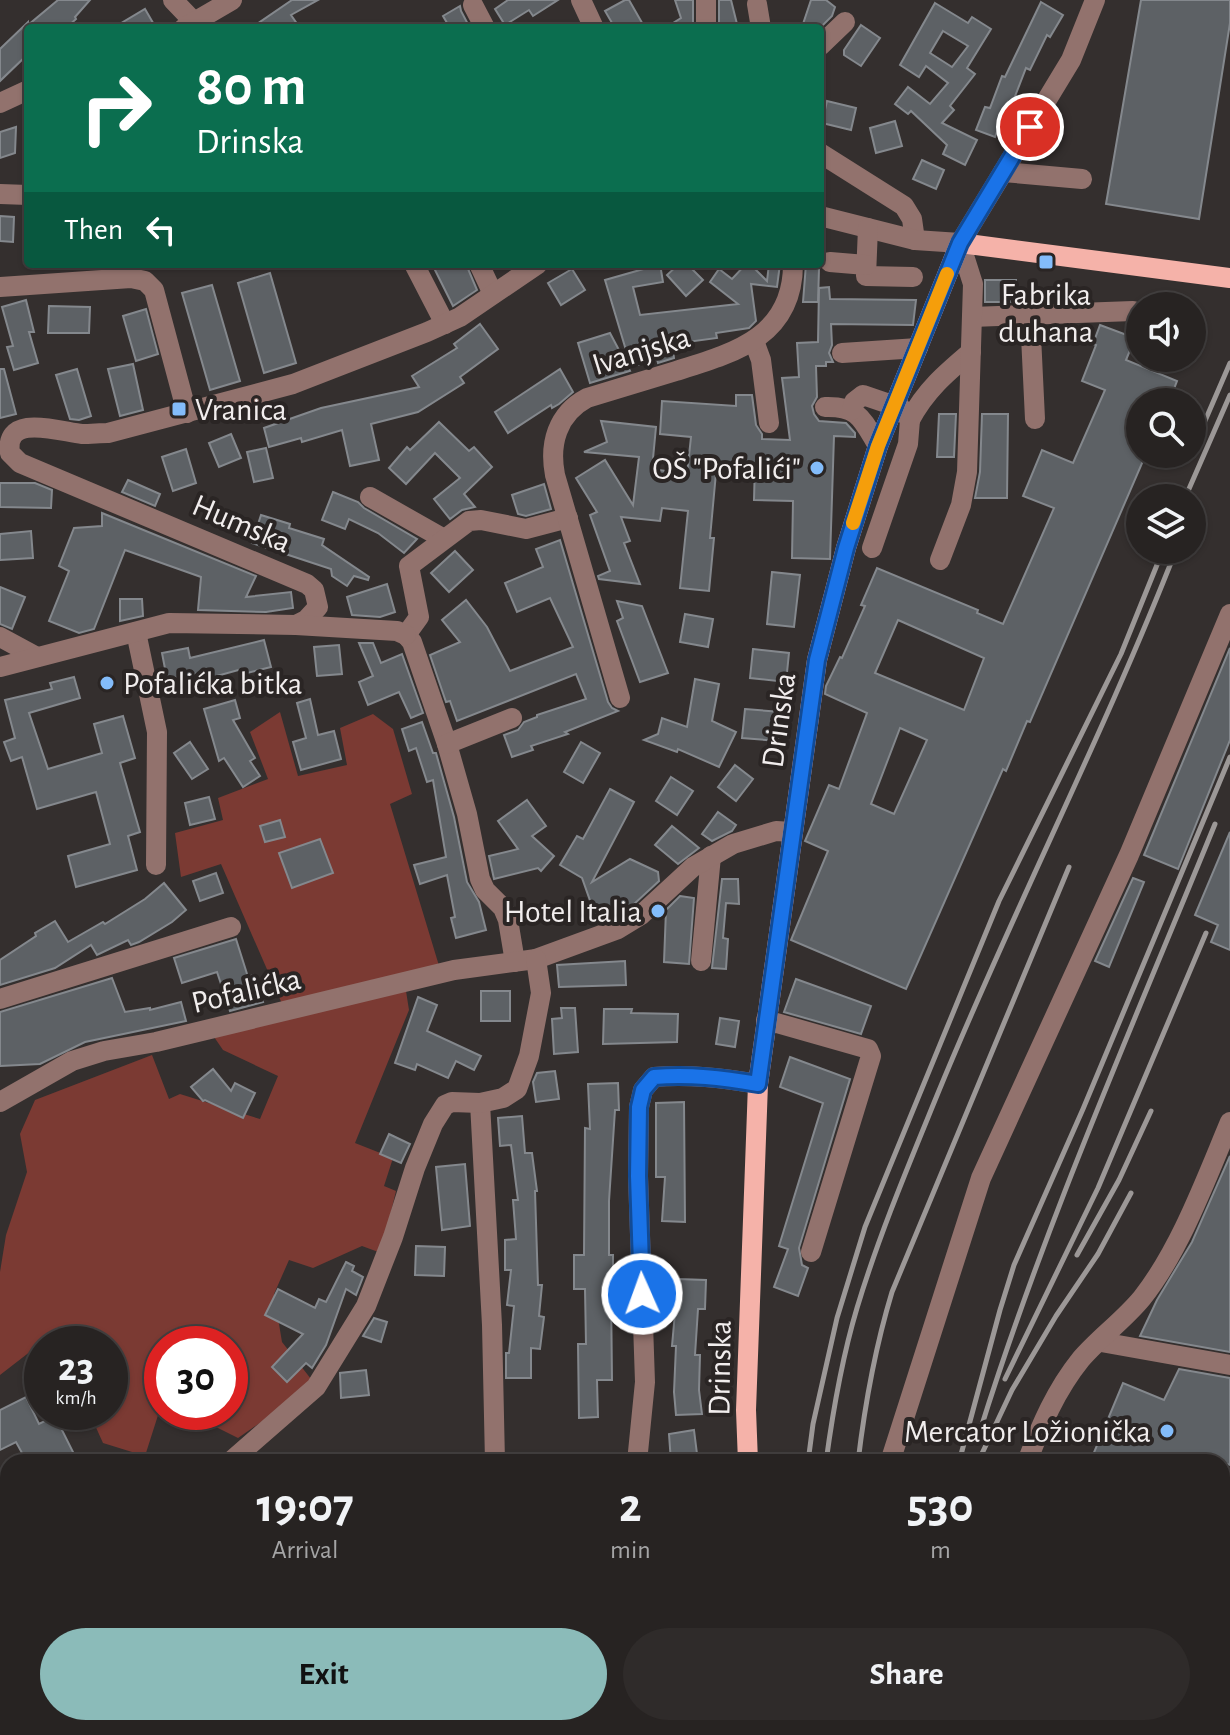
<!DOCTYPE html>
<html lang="en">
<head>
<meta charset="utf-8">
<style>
  body { margin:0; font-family:"Alegreya Sans",sans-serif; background:#2f2b2a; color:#f1f3f6; height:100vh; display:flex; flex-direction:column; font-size:30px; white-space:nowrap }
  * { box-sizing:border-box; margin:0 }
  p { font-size:26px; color:#a4a4a5 }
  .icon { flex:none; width:44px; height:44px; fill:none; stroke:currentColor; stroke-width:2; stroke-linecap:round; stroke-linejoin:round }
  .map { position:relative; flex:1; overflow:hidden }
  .sheet { position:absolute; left:0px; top:1454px; width:1230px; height:282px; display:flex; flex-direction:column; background:#272322; border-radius:24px 24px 0 0; box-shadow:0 2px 6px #0004,0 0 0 2px #434040 }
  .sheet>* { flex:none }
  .guide { position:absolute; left:24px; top:24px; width:800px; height:244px; border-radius:8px; box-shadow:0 2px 6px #0004,0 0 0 2px #434040; background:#0b6e4f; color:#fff; overflow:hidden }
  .fabs { position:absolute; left:1126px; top:292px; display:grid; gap:16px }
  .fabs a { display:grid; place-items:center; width:80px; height:80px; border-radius:50%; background:#272322; box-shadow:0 2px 6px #0004,0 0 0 2px #434040; font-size:40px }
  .speed { position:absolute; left:24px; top:1326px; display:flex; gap:16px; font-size:40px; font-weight:700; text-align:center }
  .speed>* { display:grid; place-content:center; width:104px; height:104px; border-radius:50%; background:#272322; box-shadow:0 2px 6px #0004,0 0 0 2px #434040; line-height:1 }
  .speed small { font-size:20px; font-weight:400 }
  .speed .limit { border:12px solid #d22; background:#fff; color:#111 }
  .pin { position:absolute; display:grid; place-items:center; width:68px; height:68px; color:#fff; margin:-34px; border:4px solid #fff; border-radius:50%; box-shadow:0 2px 8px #0007 }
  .me { position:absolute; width:88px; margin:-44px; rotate:358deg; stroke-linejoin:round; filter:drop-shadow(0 0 6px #0008) }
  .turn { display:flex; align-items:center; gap:28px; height:168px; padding:0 40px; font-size:36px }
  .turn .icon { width:104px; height:104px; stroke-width:2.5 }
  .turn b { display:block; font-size:56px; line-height:68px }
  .then { display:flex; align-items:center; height:76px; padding:0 40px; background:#0003; gap:16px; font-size:30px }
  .eta { display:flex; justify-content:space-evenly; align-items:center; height:136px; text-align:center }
  .eta b { font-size:48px; font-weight:700; line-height:56px }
  .button { display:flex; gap:16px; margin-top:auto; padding:16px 40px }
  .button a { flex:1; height:92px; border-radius:48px; background:#8bbbb9; color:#111; font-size:32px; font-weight:700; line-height:92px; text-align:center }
  .button a+a { background:#2f2b2a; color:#f1f3f6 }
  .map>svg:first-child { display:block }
  .green { fill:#7b3a33 }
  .building { fill:#5d6165; stroke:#84888d; stroke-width:2; fill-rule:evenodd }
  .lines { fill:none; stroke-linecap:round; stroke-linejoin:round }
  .minor { stroke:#92726d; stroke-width:20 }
  .major { stroke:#f5b2a9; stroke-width:20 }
  .rail { stroke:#9c9897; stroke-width:5 }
  .route-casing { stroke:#114b97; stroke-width:20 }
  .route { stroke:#1a73e8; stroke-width:14 }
  .slow { stroke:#f59e0b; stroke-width:14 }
  .poi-dot { fill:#83bcfa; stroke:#2a2524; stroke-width:3 }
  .labels { text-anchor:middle; stroke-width:8; stroke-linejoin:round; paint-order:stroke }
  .poi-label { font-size:32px; fill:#f1eded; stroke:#2a2524; text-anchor:end }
  .street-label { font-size:32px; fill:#f1eded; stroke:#2a2524 }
</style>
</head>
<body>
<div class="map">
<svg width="1230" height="1735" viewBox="0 0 1230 1735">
  <rect width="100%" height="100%" fill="#342f2e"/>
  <g class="green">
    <path d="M280,712L298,776L347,765L340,728L373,714L393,729L412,794L390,804L440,969L283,1006L221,864L181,877L175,833L223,820L218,798L268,779L250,732Z"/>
    <path d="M406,991L409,1010L355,1143L393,1158L384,1186L396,1191L381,1253L362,1246L313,1268L289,1260L274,1294L282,1342L311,1379L283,1407L238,1438L190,1414L169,1416L164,1412H230V1344H162V1410L160,1409L145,1456L103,1443L89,1412H110V1344H42V1355L31,1351L0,1375V1272L6,1235L27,1172L20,1134L35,1100L152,1055L169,1099L180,1094L260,1119L278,1076L223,1050L212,1034Z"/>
  </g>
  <g class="building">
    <path d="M58,0H90L75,17L76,19L66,28H28V54L0,81V49L28,22V25Z"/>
    <path d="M292,0H318L291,15L300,28H251Z"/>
    <path d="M508,0H558L533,16L529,10L505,25L495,9Z"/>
    <path d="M625,0H629L645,28H615L605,11Z"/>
    <path d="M675,0H693V28H665L681,18Z"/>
    <path d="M719,0H731L738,28H719Z"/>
    <path d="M811,0H826L835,7L832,16L820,28L803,24Z"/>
    <path d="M1141,0H1230V23L1199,219L1106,204Z"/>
    <path d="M1041,2L1063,15L1050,37L1047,35L1030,70L1026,68L1012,104L1008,102L995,137L976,130L985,107L990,108L1002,76L1005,77Z"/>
    <path d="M935,3L968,23L972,17L991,29L967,68L975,74L950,106L954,110L942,123L977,140L965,165L943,154L947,145L911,111L908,114L895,104L908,87L930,104L948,83L926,66L919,77L900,65ZM943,31L968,46L952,67L930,53Z"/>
    <path d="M460,6L461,11L470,28H450L443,16Z"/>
    <path d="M145,9L156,28H113Z"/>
    <path d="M861,25L880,38L861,66L844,55V50Z"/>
    <path d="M827,101L856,108L851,130L822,123Z"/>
    <path d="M895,121L902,146L876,153L870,128Z"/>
    <path d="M16,127L15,153L0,158V132Z"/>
    <path d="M922,160L944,170L936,189L913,179Z"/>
    <path d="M0,216L14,217L13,242L0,241Z"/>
    <path d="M432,264H466L477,290L453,306Z"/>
    <path d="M646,264H660L663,282L633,287L640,315L738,304L710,282L719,269L732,279L746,264H750L767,281L769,264H780L777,287L751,284L756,321L749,328L716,333L717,338L672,344L674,358L658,363L657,359L631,367L605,280L647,268Z"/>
    <path d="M679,264H687L703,280L686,296L667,275Z"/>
    <path d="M806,264H818L819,269L818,302H803Z"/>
    <path d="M572,269L585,290L561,305L548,283Z"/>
    <path d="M270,273L296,363L264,373L238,283Z"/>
    <rect x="985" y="280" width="31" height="22"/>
    <path d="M212,285L240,381L210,390L182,293Z"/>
    <path d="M829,287L830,299L916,300L913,325L831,324L832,345L829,353L833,362H826V366H816L817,397L812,406L814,414L819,421L846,423L855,433V437L834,436L830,559L792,558L793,501L754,500L755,463L717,462L710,538H714L709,591L680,588L688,511L662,508L660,521L621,517L630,541L624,543L640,584L599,579L598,576L610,571L590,515L597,512L576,478L605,460L633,505L639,457L584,452L607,442L601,421L656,427L652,469L687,474L691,437L660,434L662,401L736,406V395H752L756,425L762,434V439L790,440L782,378L799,377L797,343L818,342L819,288Z"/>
    <path d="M26,300L34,332H29L38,363L14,370L7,347L13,346L2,307Z"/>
    <path d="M49,306L90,307L89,333H48Z"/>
    <path d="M146,309L158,354L136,361L123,316Z"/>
    <path d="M480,324L498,349L460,377L464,383L418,412L371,424L379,460L350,466L342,430L302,442L301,438L269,447L264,428L321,408L419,387L412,376L457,348L454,344Z"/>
    <path d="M1100,325L1135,338L1126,360L1177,381L1169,402H1140V454H1146L1030,722L1027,721L1006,771L1003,769L906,989L791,940L828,851L805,841L829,785L839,789L867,713L825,694L826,686L840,657L842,658L865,606L861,605L877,568L978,610L977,613L1003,624L1054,508L1023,496L1042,450L1073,463L1105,390L1082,381L1096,345L1093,344ZM898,620L984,658L964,710L875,673ZM900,728L927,740L894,814L871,804Z"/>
    <path d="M610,333L630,371L590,383L578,343Z"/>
    <path d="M133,364L143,410L120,416L108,369Z"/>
    <path d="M0,369H4L16,414L0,418Z"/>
    <path d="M77,369L91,416L79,420L70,419L56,375Z"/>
    <path d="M560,369L573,392L559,404L552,408L551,405L508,433L495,412Z"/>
    <path d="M939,414H956L954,457H937Z"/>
    <path d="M982,414H1008L1007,498H975L980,472Z"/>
    <path d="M439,422L469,451L474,447L492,467L464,494L475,507L462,510L450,519L434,499L460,478L435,453L406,484L389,468L407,447L410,450Z"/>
    <path d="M231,434L241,458L219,467L209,443Z"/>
    <path d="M266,448L273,478L254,482L247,452Z"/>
    <path d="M186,449L196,483L173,491L162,457Z"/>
    <path d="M128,480L160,494L155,506L122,492Z"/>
    <path d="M0,483H35L52,490L51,508L0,507Z"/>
    <path d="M544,484L551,509L526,516L518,514L512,495Z"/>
    <path d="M333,492L358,502L364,508L417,539L404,553L378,533L349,519L345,529L322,520Z"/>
    <path d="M102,513L256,576L246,597L291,592L293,608L266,612L198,610L201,577L125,550L94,629L79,633L49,621L69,571L59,566L74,528L102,526Z"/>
    <path d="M261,515L290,524L289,528L324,539L322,545L369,577L368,580L354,576L347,586L332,576L331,569L252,543Z"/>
    <path d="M31,531L33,558L0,560V534Z"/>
    <path d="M560,540L608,702L612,708L618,711L565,732L568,734L531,746L533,750L512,757L504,735L518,730L524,722L537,717V715L586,699L576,674L457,721L450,701L446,702L430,655L460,642L442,620L466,600L487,627L510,671L573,647L550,598L517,612L505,583L543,567L536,549Z"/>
    <path d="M455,551L473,570L449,592L431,573Z"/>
    <path d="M772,572L800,575L794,627L767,624Z"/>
    <path d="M387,584L395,612L380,617L352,615L347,597Z"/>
    <path d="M0,587L25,597L12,629L0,624Z"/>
    <path d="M120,599H142L143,616L120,621Z"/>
    <path d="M617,601L642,606L668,673L640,682L617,621L623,618Z"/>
    <path d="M685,614L713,619L708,647L680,642Z"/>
    <path d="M264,640L271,667L243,674L242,669L206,679L205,672L167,679L162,653L188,648L190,658Z"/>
    <path d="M359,643H373L381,663L402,654L423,713L411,718L399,692L368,705L359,682L373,676Z"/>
    <path d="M339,645L342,674L317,676L314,647Z"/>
    <path d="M1230,648V740L1178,869L1144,855Z"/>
    <path d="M753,649L789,653L786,682L750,678Z"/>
    <path d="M74,677L80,698L29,713L48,769L102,753L94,724L123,716L135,758L120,763L140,832L128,836L137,870L76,887L68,856L110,844L96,792L37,809L22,757L11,761L4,742L15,738L5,700L52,689L50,683Z"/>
    <path d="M695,679L719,684L712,721L736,732L719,767L678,749L677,752L644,740L658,734L662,718L687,727Z"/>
    <path d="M310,699L318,735L334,731L341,759L301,770L293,742L306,738L297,703Z"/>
    <path d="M235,700L240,718L233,720L255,758L250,761L260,776L243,787L224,758L219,761L204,709Z"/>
    <path d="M745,709L781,712L778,741L742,738Z"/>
    <path d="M422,722L433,753H436L454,817L467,882L479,902L486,930L456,938L451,918L455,917L447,875L420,884L414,865L446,857L433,780L427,782L416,748L409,751L402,729Z"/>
    <path d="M190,742L208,769L192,779L174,753Z"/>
    <path d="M581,742L600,753L583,783L564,772Z"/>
    <path d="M735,765L753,779L736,801L718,787Z"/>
    <path d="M671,777L693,791L677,815L656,801Z"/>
    <path d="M610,789L634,802L592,882L630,859L658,872L659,881L633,905L598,923L582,878L560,865L577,836L583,839Z"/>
    <path d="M209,797L215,819L190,825L185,803Z"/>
    <path d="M527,800L546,826L532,836L554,856L541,871L538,868L494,879L489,856L518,849L498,821Z"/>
    <path d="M718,812L736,825L732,831L712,841L702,834Z"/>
    <path d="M280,820L285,837L265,842L260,826Z"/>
    <path d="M672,826L699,848L678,864L655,845Z"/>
    <path d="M1230,832V950L1211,942L1218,925L1195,915Z"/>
    <path d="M320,839L333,873L292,888L279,853Z"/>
    <path d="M216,873L223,893L200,901L193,881Z"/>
    <path d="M1133,878L1144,882L1109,967L1095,961Z"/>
    <path d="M722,879H738L739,904L726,903L723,938L728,939L726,969L712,968Z"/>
    <path d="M164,883L186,910L172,922L139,942L131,945L128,940L97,955L91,945L55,968L0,985V960L36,936L35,933L55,921L68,942L103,922L105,924L145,899Z"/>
    <path d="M680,896L694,898L689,964L664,962L666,910Z"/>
    <path d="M236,939L248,977L253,975L263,1002L230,1011L217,972L182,983L174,958Z"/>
    <path d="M625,961L626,985L559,987L557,965Z"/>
    <path d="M112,978L125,1012L150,1008V1010L181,1002L186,1021L85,1042L40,1064L0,1066V1012Z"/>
    <path d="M796,979L871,1006L861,1034L784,1012Z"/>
    <rect x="481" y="991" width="29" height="30"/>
    <path d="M418,997L437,1005L427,1031L481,1056L474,1070L456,1061L448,1078L417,1064L415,1070L395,1063Z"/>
    <path d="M561,1008H575L578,1052L554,1054L552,1019L562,1018Z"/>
    <path d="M604,1009H632L631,1013L678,1014L677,1042L603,1044Z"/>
    <path d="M720,1018L739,1021L735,1047L716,1044Z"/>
    <path d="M790,1057L850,1079L799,1248L802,1265L808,1268L798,1296L774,1287L788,1249L779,1246L823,1103L780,1087Z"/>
    <path d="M213,1069L231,1091L235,1083L255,1093L243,1118L205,1100L203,1101L191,1087Z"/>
    <path d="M555,1071L559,1099L536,1102L533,1082L537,1073Z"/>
    <path d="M618,1083L619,1110H615L609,1201V1255H613V1289H611L612,1380H597L598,1417L579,1418L578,1344H586L585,1289H574V1255H584L585,1128L590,1129L588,1084Z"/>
    <path d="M684,1102L685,1222L662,1221L665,1177H656V1103Z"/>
    <path d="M522,1116L525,1153H532L537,1191H535L538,1285H542L539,1316L544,1317L540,1349L531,1348V1378H506V1353H509L514,1306L507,1305L511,1270H505V1240L516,1239L513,1200H518L511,1145L500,1146L498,1118Z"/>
    <path d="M389,1134L410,1144L401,1163L380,1154Z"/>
    <path d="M1230,1156V1352L1140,1336L1157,1300L1192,1242Z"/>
    <path d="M465,1164L470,1226L442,1230L436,1167Z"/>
    <path d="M416,1246L445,1247L444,1276L415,1275Z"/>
    <path d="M346,1262L354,1266L352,1271L363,1277L356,1295L346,1289L326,1345L312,1368L306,1363L287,1382L272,1367L303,1334L265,1315L278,1289L315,1308L319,1299L326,1302Z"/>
    <path d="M678,1279L706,1280L705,1309H698L695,1355H700L699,1390L702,1414L676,1415L674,1392L676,1346H672Z"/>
    <path d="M374,1318L387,1322L381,1342L363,1336Z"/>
    <path d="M1179,1369L1230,1378V1465L1222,1462H1090L1123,1383L1164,1400Z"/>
    <path d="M366,1370L369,1395L341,1398L340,1373Z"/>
    <path d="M26,1397L39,1424L55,1416L75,1456L64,1462H27L16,1442L0,1450V1410Z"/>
    <path d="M694,1430L698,1462H671L669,1434Z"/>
  </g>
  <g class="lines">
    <g class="minor">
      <path d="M173,0L195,23"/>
      <path d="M581,0L594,28"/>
      <path d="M706,0V28"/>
      <path d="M757,4L761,28"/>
      <path d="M473,5L485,28"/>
      <path d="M184,28L232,0"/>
      <path d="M820,46L845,22"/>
      <path d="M0,103L28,90"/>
      <path d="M820,153L904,206L912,219L915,240"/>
      <path d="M1003,172L1082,179"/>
      <path d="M0,194L28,195"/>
      <path d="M820,216L915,240L960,243"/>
      <path d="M868,228L866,276L913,277"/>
      <path d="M960,243L1071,60L1095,0"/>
      <path d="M830,262L866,265"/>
      <path d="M414,264L445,324"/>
      <path d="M479,264L493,294"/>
      <path d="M0,287L131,278L145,281L154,290L187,413"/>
      <path d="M1030,315L1035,419"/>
      <path d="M972,317L1133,311L1140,314"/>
      <path d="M754,341L761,360L769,423"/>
      <path d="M842,353L918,348"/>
      <path d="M825,407C859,406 862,419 878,446"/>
      <path d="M852,410L854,402L863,395L901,408L910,420L908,444L872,548"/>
      <path d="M910,420C925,391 946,373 971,352"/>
      <path d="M370,497L444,539"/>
      <path d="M940,560L961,505L967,472L973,284L960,243"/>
      <path d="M296,625L306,620L318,607L314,590L307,584L20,463L10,453C4,412 61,432 82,434C91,434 100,433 108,433L293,384L427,332L460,317L538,264"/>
      <path d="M136,632L157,732L156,865"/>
      <path d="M406,635L412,642L447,744L467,814L480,879L485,890L503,908L508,920L515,962"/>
      <path d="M406,635L419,617L409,566L469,521L481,520L526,529L568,518"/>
      <path d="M0,637L37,657"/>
      <path d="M0,667L169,623L296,625L397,631L406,635"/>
      <path d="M620,698L555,475C549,444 557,414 587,398C616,389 646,380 676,371C734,353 793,337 793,264"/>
      <path d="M447,744L512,718"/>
      <path d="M701,961L711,856"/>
      <path d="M0,999L231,927"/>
      <path d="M766,1020L868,1049L871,1056L811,1252"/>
      <path d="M0,1102L72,1061L104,1051L156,1042L454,970L536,959L618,929L641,915L693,867L733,844L776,831L792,832"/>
      <path d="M480,1103L492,1325L495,1462"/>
      <path d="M1101,1342L1230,1365"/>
      <path d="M230,1462L316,1387L366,1306L393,1237L415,1168L433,1124L445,1105L452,1102L480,1103L503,1098L517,1089L529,1056L541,993L536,959"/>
      <path d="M637,1462L645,1382L638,1176L639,1107L643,1090L654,1077C689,1074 722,1078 758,1084"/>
      <path d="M890,1462L981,1178L1129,855L1230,614"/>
      <path d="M1027,1462C1041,1425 1056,1390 1081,1359C1099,1338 1124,1320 1142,1298C1180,1250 1206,1179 1230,1122"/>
      <path d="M0,1546L5,1482"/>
      <path d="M0,1589L8,1587"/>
      <path d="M0,1663L8,1683"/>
      <path d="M1222,1704L1230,1707"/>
      <path d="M22,1728L24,1735"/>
      <path d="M369,1728L370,1735"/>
      <path d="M109,1735L123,1728"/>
    </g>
    <g class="major">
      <path d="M748,1462L746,1410L758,1084L817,660L846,548L878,446L960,243L1230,278"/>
      <path d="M756,1728V1735"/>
    </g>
    <g class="rail">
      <path d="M1192,451L1230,363"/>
      <path d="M1185,498L1230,395"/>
      <path d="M1077,1255L1119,1180L1151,1111"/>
      <path d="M1005,1379L1098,1188L1206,933"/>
      <path d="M980,1431C1045,1223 1133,1025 1215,824"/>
      <path d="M808,1462L813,1424L837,1318L865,1227L999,901L1121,654L1163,550"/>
      <path d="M826,1462C833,1410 842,1358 857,1308C879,1235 909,1164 938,1093C1013,910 1104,734 1176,550"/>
      <path d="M858,1462C865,1403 875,1348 892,1292L1069,867"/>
      <path d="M959,1462L1000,1310L1014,1265L1083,1109L1230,757"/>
      <path d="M978,1462L1012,1390L1056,1316L1098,1254L1131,1193"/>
      <path d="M816,1728V1735"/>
      <path d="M841,1728V1735"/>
      <path d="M783,1735L784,1728"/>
      <path d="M796,1735V1728"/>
      <path d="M881,1735L884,1728"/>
      <path d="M945,1735L948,1728"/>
      <path d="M961,1735L964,1728"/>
    </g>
  </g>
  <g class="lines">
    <g class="route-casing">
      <path id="route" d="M642,1294L638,1176L639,1107L643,1090L654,1077C690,1074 722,1078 758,1084L817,660L846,548L878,446L960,243L1030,127"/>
    </g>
    <use href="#route" class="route"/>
    <path class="slow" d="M853,523L878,446L947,274"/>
  </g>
  <g class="poi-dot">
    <rect x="1038" y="254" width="16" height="16" rx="4"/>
    <rect x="171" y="401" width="16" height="16" rx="4"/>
    <circle cx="817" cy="468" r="8"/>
    <circle cx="107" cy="683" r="8"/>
    <circle cx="658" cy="911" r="8"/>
    <circle cx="1167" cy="1431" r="8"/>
  </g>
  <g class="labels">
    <g class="poi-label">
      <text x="1046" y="305" text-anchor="middle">Fabrika<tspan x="1046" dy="37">duhana</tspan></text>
      <text x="195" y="420" text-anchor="start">Vranica</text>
      <text x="801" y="479">OŠ "Pofalići"</text>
      <text x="123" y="694" text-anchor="start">Pofalićka bitka</text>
      <text x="642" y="922">Hotel Italia</text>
      <text x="1151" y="1442">Mercator Ložionička</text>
    </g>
    <g class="street-label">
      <text transform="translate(641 350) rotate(-17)" y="11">Ivanjska</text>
      <text transform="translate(242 523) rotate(23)" y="11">Humska</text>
      <text transform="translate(778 720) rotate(-82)" y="11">Drinska</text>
      <text transform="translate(246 990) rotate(-13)" y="11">Pofalićka</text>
      <text transform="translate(719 1368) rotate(-89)" y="11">Drinska</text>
    </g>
  </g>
</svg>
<div class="fabs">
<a><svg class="icon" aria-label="sound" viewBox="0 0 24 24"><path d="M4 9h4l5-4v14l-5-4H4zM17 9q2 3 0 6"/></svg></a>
<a><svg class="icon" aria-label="search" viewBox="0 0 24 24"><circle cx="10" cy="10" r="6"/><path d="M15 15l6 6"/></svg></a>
<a><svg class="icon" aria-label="layers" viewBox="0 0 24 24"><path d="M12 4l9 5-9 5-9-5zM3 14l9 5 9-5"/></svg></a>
</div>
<div class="speed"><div>23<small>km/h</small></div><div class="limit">30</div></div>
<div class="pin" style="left:1030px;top:127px;background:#d93025"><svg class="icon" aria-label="arrive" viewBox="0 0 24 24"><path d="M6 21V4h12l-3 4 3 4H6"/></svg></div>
<svg class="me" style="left:642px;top:1294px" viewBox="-20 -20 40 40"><circle r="17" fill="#1a73e8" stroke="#fff" stroke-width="3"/><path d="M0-11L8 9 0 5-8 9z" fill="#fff"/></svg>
<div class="guide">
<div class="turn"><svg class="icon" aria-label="right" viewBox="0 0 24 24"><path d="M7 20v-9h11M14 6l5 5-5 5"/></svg><div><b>80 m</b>Drinska</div></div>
<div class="then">Then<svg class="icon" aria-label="left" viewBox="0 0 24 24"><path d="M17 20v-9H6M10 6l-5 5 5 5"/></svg></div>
</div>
<section class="sheet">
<div class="eta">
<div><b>19:07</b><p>Arrival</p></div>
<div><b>2</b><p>min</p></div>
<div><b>530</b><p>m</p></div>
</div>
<div class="button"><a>Exit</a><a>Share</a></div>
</section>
</div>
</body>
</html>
